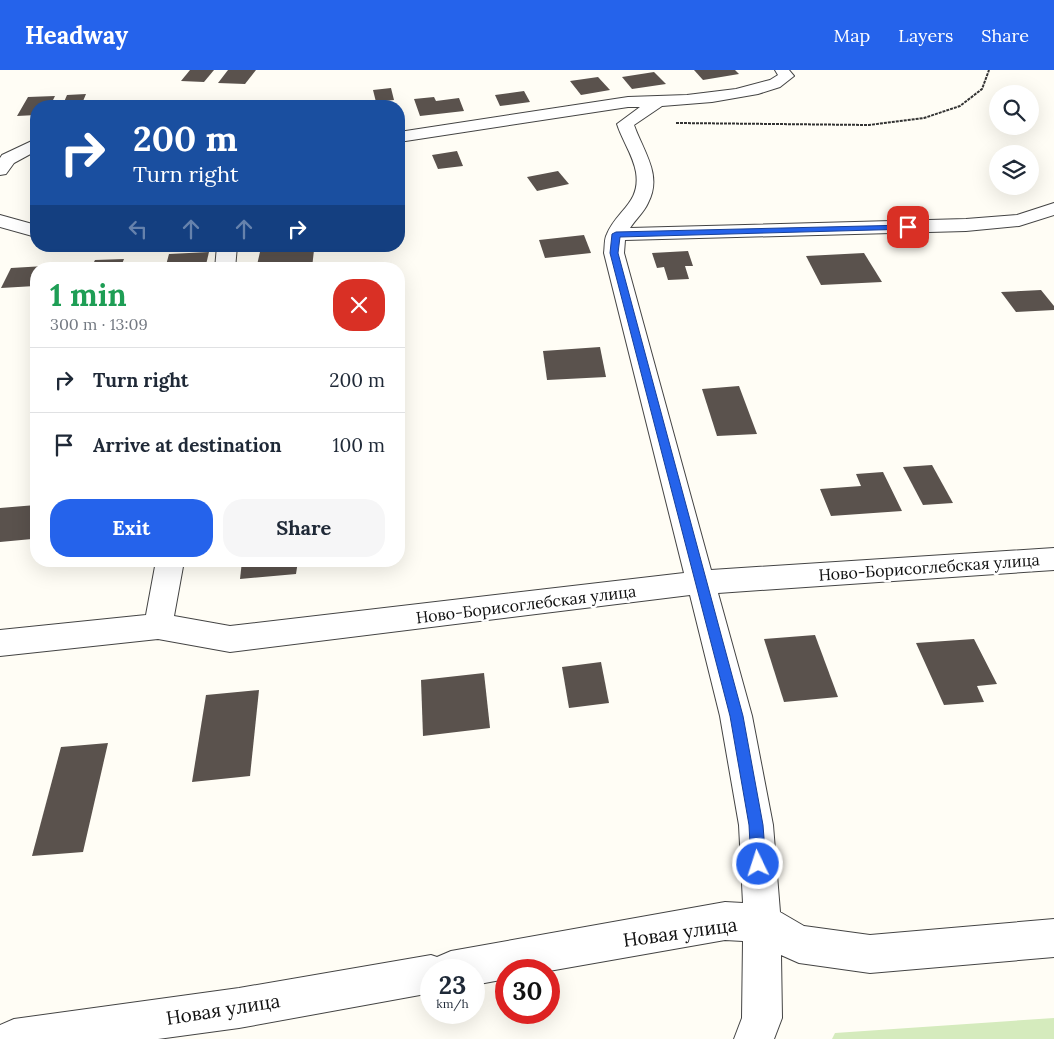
<!DOCTYPE html>
<html lang="en">
<head>
<meta charset="utf-8">
<style>
  body { margin:0; font-family:Lora,serif; background:#f6f6f7; color:#1f2937; height:100vh; display:flex; flex-direction:column; font-size:19px; white-space:nowrap }
  * { box-sizing:border-box; margin:0 }
  p { font-size:16px; color:#747a83 }
  .icon { flex:none; width:28px; height:28px; fill:none; stroke:currentColor; stroke-width:2; stroke-linecap:round; stroke-linejoin:round }
  .map { position:relative; flex:1; overflow:hidden }
  .side { position:absolute; left:30px; top:192px; width:375px; height:305px; display:flex; flex-direction:column; background:#fff; border-radius:20px; box-shadow:0 5px 20px #0002 }
  .side>* { flex:none }
  .hud { position:absolute; left:30px; top:30px; width:375px; height:152px; border-radius:20px; box-shadow:0 5px 20px #0002; background:#1a4fa0; color:#fff; overflow:hidden }
  .buttons { position:absolute; left:989px; top:15px; display:grid; gap:10px }
  .buttons a { display:grid; place-items:center; width:50px; height:50px; border-radius:50%; background:#fff; box-shadow:0 5px 20px #0002; font-size:25px }
  .speed { position:absolute; left:420px; top:889px; display:flex; gap:10px; font-size:25px; font-weight:700; text-align:center }
  .speed>* { display:grid; place-content:center; width:65px; height:65px; border-radius:50%; background:#fff; box-shadow:0 5px 20px #0002; line-height:1 }
  .speed small { font-size:12px; font-weight:400 }
  .speed .limit { border:8px solid #d22; background:#fff; color:#111 }
  .pin { position:absolute; display:grid; place-items:center; width:42px; height:42px; color:#fff; margin:-21px; border-radius:10px; box-shadow:0 2px 8px #0006 }
  .me { position:absolute; width:55px; margin:-28px; rotate:356deg; stroke-linejoin:round; filter:drop-shadow(0 0 4px #0008) }
  .turn { display:flex; align-items:center; gap:18px; height:105px; padding:0 20px; font-size:22px }
  .turn .icon { width:65px; height:65px; stroke-width:2.5 }
  .turn b { display:block; font-size:35px; line-height:42px }
  .lanes { display:flex; align-items:center; height:48px; padding:0 20px; background:#0003; justify-content:center; gap:25px; direction:ltr }
  .lanes .off { opacity:.35 }
  .round { display:grid; place-items:center; flex:none; width:52px; height:52px; border-radius:20px; background:#f6f6f7 }
  .headline { display:flex; align-items:center; justify-content:space-between; height:85px; padding:0 20px }
  h1 { font-size:30px; font-weight:700; line-height:38px; color:#1e9e55 }
  .cta { display:flex; gap:10px; margin-top:auto; padding:10px 20px }
  .cta a { flex:1; height:58px; border-radius:20px; background:#2563eb; color:#fff; font-size:20px; font-weight:700; line-height:58px; text-align:center }
  .cta a+a { background:#f6f6f7; color:#1f2937 }
  ul { padding:0; list-style:none }
  li { display:flex; align-items:center; gap:15px; height:65px; padding:0 20px; border-top:1px solid #e0e1e3 }
  li div { flex:1 }
  li b { display:block; font-size:19px }
  li em { font-style:normal }
  header { display:flex; align-items:center; gap:30px; box-sizing:border-box; height:70px; padding:0 25px; background:#2563eb; color:#fff }
  header strong { font-size:24px }
  nav { display:flex; gap:28px; margin-inline-start:auto; font-size:18px }
  .map>svg:first-child { display:block }
  .green { fill:#d5ebbd }
  .building { fill:#5a524d }
  .lines { fill:none; stroke-linecap:round; stroke-linejoin:round }
  .street-casing { stroke:#444; stroke-width:2 }
  .path { stroke:#333; stroke-width:2; stroke-dasharray:3 1; stroke-linecap:butt }
  .street { fill:#fff; fill-rule:evenodd }
  .route { fill:#2563eb; stroke:#184099 }
  .labels { text-anchor:middle; stroke-width:5; stroke-linejoin:round; paint-order:stroke }
  .street-label { font-size:16px; fill:#111; stroke:#fff }
  .near-street-label { font-size:19px; fill:#111; stroke:#fff }
</style>
</head>
<body>
<header>
<strong>Headway</strong>
<nav><a>Map</a><a>Layers</a><a>Share</a></nav>
</header>
<div class="map">
<svg width="1054" height="969" viewBox="0 0 1054 969">
  <rect width="100%" height="100%" fill="#fffdf5"/>
  <path class="green" d="M1054,948V969H832L835,963Z"/>
  <g class="building">
    <path d="M190,0H214L204,12L181,11Z"/>
    <path d="M228,0H256L245,14L218,13Z"/>
    <path d="M694,0H735L739,4L703,10Z"/>
    <path d="M654,2L666,14L632,19L622,7Z"/>
    <path d="M598,7L610,20L581,25L570,11Z"/>
    <path d="M391,18L394,30L376,32L373,20Z"/>
    <path d="M524,21L530,32L500,36L495,25Z"/>
    <path d="M86,24L81,36H36V45L17,46L28,27L55,26L52,32H64L67,25Z"/>
    <path d="M434,27L436,31L459,28L464,41L420,46L414,29Z"/>
    <path d="M203,31L228,33L225,36H199Z"/>
    <path d="M457,81L463,96L438,99L432,85Z"/>
    <path d="M558,101L569,114L537,121L527,107Z"/>
    <path d="M584,165L591,183L545,188L539,170Z"/>
    <path d="M314,180L312,198L291,199L292,194L257,195L260,182Z"/>
    <path d="M688,181L693,196H685L689,209L668,210L664,197L657,198L652,183Z"/>
    <path d="M209,182L205,199H165L169,184Z"/>
    <path d="M864,183L882,212L821,215L806,186Z"/>
    <path d="M124,189L120,199H86L87,196H92L95,190Z"/>
    <path d="M45,196L43,199H36L35,216L1,218L11,198Z"/>
    <path d="M1041,220L1054,236V240L1016,242L1001,222Z"/>
    <path d="M600,277L606,307L547,310L543,281Z"/>
    <path d="M739,316L757,364L717,366L702,319Z"/>
    <path d="M932,395L953,433L923,435L903,397Z"/>
    <path d="M883,402L902,441L831,446L820,419L861,416L856,404Z"/>
    <path d="M36,435V455L32,469L0,472V438Z"/>
    <path d="M242,491H298L296,504L240,509Z"/>
    <path d="M815,565L838,627L784,632L764,569Z"/>
    <path d="M974,569L997,614L977,616L984,632L944,635L916,573Z"/>
    <path d="M601,592L609,633L569,638L562,597Z"/>
    <path d="M484,603L490,658L423,666L421,610Z"/>
    <path d="M259,620L250,706L192,712L206,625Z"/>
    <path d="M108,673L83,782L32,786L61,677Z"/>
  </g>
  <g class="lines">
    <g class="street-casing">
      <g id="street">
        <path d="M775,0H789L794,6L780,17L758,24L712,32L662,36L634,55C643,81 663,105 648,133C644,142 636,149 630,158L966,149L1017,145L1054,133V145L1019,156L966,161L625,170L624,183L711,500L1054,478V500L718,523L752,646L773,755L780,842L804,856L870,865L1054,849V887L870,903L799,893L781,885L782,948L774,969H734L742,948L743,871L725,870L549,901L506,900V909L474,915V900H431V923L239,958L158,969H0V955L14,949L239,918L431,885L437,887L451,881L725,832L743,833L739,755L720,646L690,525L230,582L158,569L0,586V560L146,545L156,491H184L174,546L230,556L684,503L604,183C605,177 604,169 607,164C617,140 641,133 636,102C633,85 622,70 617,54L640,37H628L399,72V62L628,27L687,25L736,19L770,10L778,5Z"/>
        <path d="M36,69V81L14,93L6,104L0,105V88L2,85Z"/>
        <path d="M0,145L36,155V167L0,157Z"/>
        <path d="M217,176H237L235,199H215Z"/>
      </g>
    </g>
    <path class="path" d="M676,53L869,55L924,48L960,36L982,19L989,0"/>
    <use href="#street" class="street"/>
  </g>
  <path class="route" d="M908,155H911V159L620,167L618,183L743,646L763,755L766,794L763,800L758,802L753,800L751,794L749,755L730,646L610,183L612,164L616,162Z"/>
  <g class="labels">
    <g class="street-label">
      <text transform="translate(929 497) rotate(-4)" y="6">Ново-Борисоглебская улица</text>
      <text transform="translate(526 534) rotate(-7)" y="6">Ново-Борисоглебская улица</text>
    </g>
    <g class="near-street-label">
      <text transform="translate(680 862) rotate(-8)" y="7">Новая улица</text>
      <text transform="translate(223 939) rotate(-9)" y="7">Новая улица</text>
    </g>
  </g>
</svg>
<div class="buttons">
<a><svg class="icon" aria-label="search" viewBox="0 0 24 24"><circle cx="10" cy="10" r="6"/><path d="M15 15l6 6"/></svg></a>
<a><svg class="icon" aria-label="layers" viewBox="0 0 24 24"><path d="M12 4l9 5-9 5-9-5zM3 14l9 5 9-5"/></svg></a>
</div>
<div class="speed"><div>23<small>km/h</small></div><div class="limit">30</div></div>
<div class="pin" style="left:908px;top:157px;background:#d93025"><svg class="icon" aria-label="arrive" viewBox="0 0 24 24"><path d="M6 21V4h12l-3 4 3 4H6"/></svg></div>
<svg class="me" style="left:758px;top:794px" viewBox="-20 -20 40 40"><circle r="17" fill="#2563eb" stroke="#fff" stroke-width="3"/><path d="M0-11L8 9 0 5-8 9z" fill="#fff"/></svg>
<div class="hud">
<div class="turn"><svg class="icon" aria-label="right" viewBox="0 0 24 24"><path d="M7 20v-9h11M14 6l5 5-5 5"/></svg><div><b>200 m</b>Turn right</div></div>
<div class="lanes"><svg class="icon off" aria-label="left" viewBox="0 0 24 24"><path d="M17 20v-9H6M10 6l-5 5 5 5"/></svg><svg class="icon off" aria-label="ahead" viewBox="0 0 24 24"><path d="M12 20V5M6 11l6-6 6 6"/></svg><svg class="icon off" aria-label="ahead" viewBox="0 0 24 24"><path d="M12 20V5M6 11l6-6 6 6"/></svg><svg class="icon" aria-label="right" viewBox="0 0 24 24"><path d="M7 20v-9h11M14 6l5 5-5 5"/></svg></div>
</div>
<section class="side">
<div class="headline"><div><h1>1 min</h1><p>300 m · 13:09</p></div><a class="round" style="background:#d93025;color:#fff"><svg class="icon" aria-label="close" viewBox="0 0 24 24"><path d="M6 6l12 12M18 6L6 18"/></svg></a></div>
<ul>
<li><svg class="icon" aria-label="right" viewBox="0 0 24 24"><path d="M7 20v-9h11M14 6l5 5-5 5"/></svg><div><b>Turn right</b></div><em>200 m</em></li>
<li><svg class="icon" aria-label="arrive" viewBox="0 0 24 24"><path d="M6 21V4h12l-3 4 3 4H6"/></svg><div><b>Arrive at destination</b></div><em>100 m</em></li>
</ul>
<div class="cta"><a>Exit</a><a>Share</a></div>
</section>
</div>
</body>
</html>
